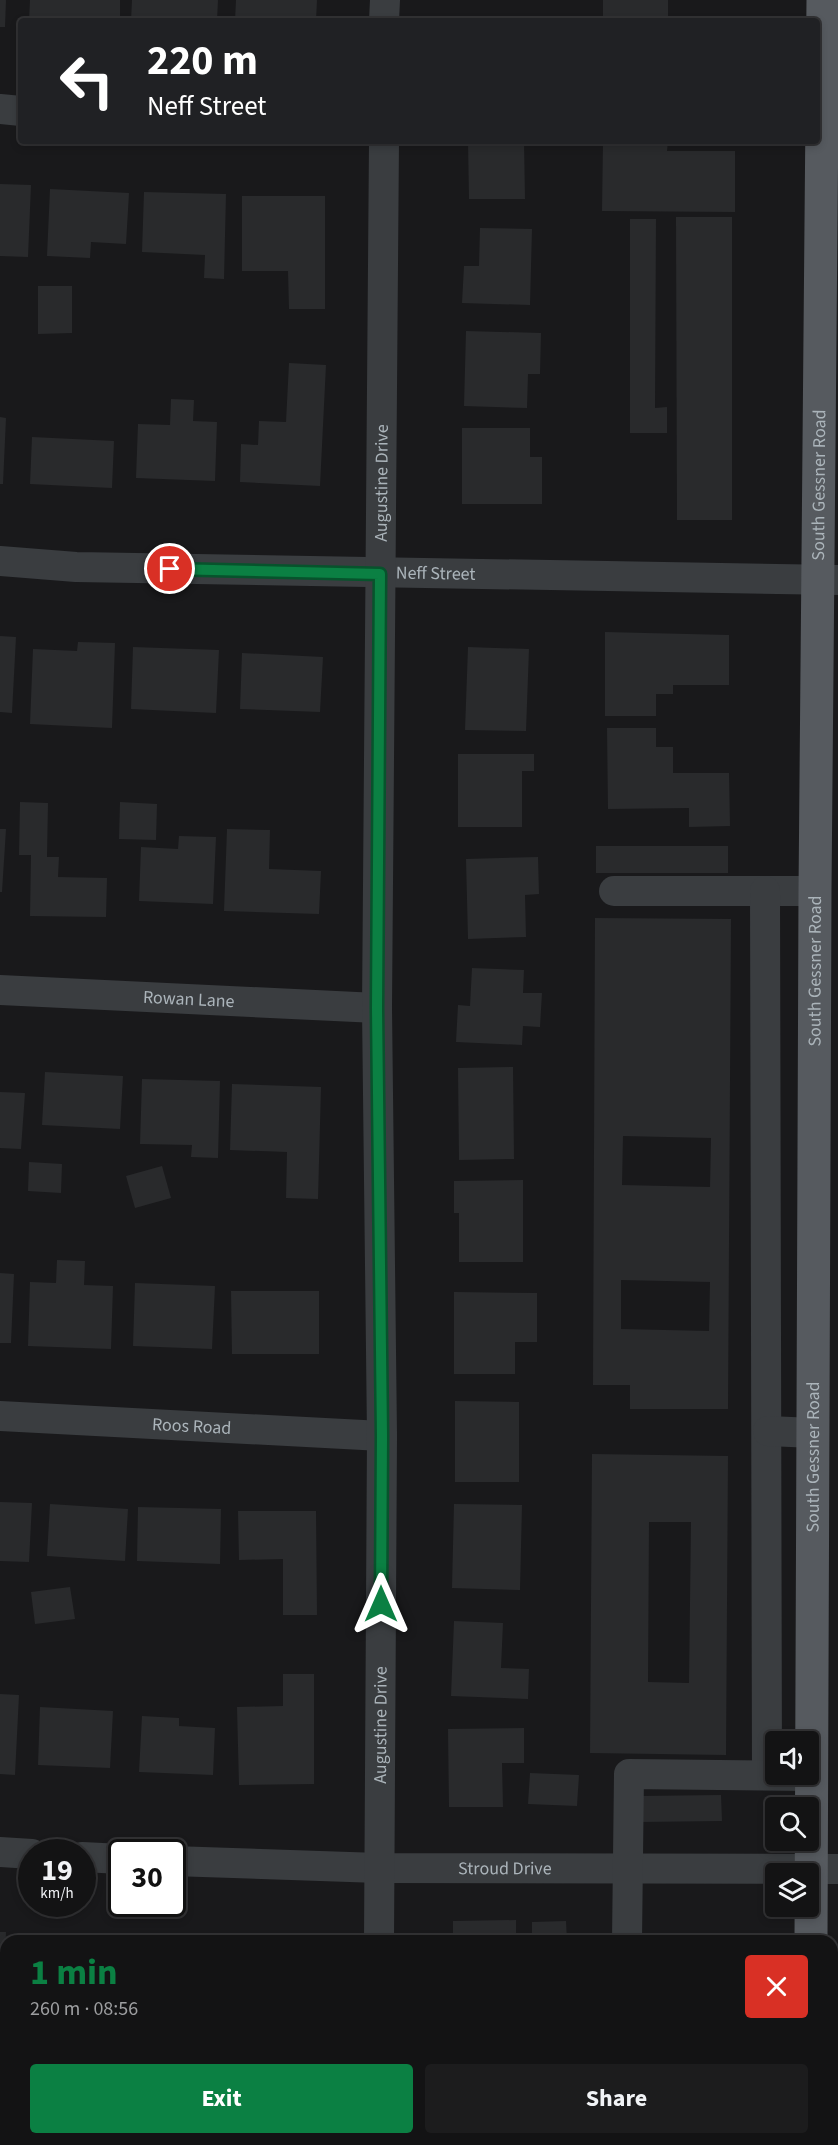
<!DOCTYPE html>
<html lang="en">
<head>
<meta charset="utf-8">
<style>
  body { margin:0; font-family:"Source Sans 3",sans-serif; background:#1c1c1d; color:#f1f3f6; height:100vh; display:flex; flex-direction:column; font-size:22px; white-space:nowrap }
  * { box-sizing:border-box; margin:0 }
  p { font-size:20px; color:#9d9ea0 }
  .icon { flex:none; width:33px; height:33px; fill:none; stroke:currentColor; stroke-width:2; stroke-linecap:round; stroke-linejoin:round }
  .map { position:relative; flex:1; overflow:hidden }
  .panel { position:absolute; left:0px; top:1935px; width:838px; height:210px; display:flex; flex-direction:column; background:#131314; border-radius:18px 18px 0 0; box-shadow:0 3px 9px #0003,0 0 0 2px #323234 }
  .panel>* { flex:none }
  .guide { position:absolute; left:18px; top:18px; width:802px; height:126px; border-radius:6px; box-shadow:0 3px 9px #0003,0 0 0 2px #323234; background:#202124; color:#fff; overflow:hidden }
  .fabs { position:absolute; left:765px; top:1731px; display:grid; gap:12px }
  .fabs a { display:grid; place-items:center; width:54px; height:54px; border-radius:6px; background:#131314; box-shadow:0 3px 9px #0003,0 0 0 2px #323234; font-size:30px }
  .speed { position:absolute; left:18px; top:1839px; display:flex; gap:12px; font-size:30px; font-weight:700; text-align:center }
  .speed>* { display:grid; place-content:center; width:78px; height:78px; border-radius:50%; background:#131314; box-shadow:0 3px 9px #0003,0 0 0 2px #323234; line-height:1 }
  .speed small { font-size:15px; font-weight:400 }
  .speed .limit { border:3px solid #111; border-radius:9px; background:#fff; color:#111 }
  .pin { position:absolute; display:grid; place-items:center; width:51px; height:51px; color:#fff; margin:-26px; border:3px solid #fff; border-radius:50%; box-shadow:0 2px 6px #0007 }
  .me { position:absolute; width:66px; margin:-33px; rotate:0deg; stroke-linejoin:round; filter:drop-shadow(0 0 4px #0008) }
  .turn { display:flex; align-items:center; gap:21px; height:126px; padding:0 30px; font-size:27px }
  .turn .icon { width:78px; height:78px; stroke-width:2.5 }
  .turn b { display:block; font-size:42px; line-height:51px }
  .round { display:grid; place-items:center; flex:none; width:63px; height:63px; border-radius:6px; background:#1c1c1d }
  .headline { display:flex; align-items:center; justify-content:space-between; height:102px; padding:0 30px }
  h1 { font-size:36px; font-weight:700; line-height:45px; color:#0b8043 }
  .button { display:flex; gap:12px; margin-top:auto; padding:12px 30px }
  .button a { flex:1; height:69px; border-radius:6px; background:#0b8043; color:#fff; font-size:24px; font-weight:700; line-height:69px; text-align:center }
  .button a+a { background:#1c1c1d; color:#f1f3f6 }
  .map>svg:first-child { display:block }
  .building { fill:#292a2c; fill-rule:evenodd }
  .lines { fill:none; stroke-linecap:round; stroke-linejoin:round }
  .minor { stroke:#3a3d40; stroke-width:30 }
  .major { stroke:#565a5f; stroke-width:33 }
  .route-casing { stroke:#07532c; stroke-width:15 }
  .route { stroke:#0b8043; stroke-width:10 }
  .labels { text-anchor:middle; stroke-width:6; stroke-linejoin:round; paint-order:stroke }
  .street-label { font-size:18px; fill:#abb4ba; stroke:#141416 }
</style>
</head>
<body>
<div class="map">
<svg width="838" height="2145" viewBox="0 0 838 2145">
  <rect width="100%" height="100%" fill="#19191b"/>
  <g class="building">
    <path d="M0,0H6L5,27H0Z"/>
    <path d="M30,0H120V21H29Z"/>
    <path d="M132,0H218L217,21H131Z"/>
    <path d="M236,0H317L316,21H235Z"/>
    <rect x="603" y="0" width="65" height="21"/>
    <path d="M468,141H524L525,199H469Z"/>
    <path d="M603,141H668L667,151H735V212L602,211Z"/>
    <path d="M0,184L31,185L28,257L0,256Z"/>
    <path d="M50,189L129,193L126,244L91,242L90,258L47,256Z"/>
    <path d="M144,192L226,194L224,279L204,278L205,255L142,252Z"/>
    <path d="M242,196H325V309H289L288,271H242Z"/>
    <path d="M676,217H732V520H677Z"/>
    <path d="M630,219H656L655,408L667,407V433H630Z"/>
    <path d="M480,228L532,229L530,305L462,303L464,266H479Z"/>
    <path d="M38,286H72V333L38,334Z"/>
    <path d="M466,331L541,333L540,374H528L527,408L464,406Z"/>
    <path d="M289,363L326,365L320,486L240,482L241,444L258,445L259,421L286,422Z"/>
    <path d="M171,399L194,400L193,421L217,422L215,481L136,478L138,424L170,425Z"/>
    <path d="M0,417L6,418L3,484H0Z"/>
    <path d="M462,428H530V457H542V504H462Z"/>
    <path d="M32,437L114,441L112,488L30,484Z"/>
    <path d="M605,632L729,635V685H673V694H656V716H605Z"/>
    <path d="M0,636L16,637L12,713L0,712Z"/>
    <path d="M78,642L115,643L112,728L30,724L33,649L77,651Z"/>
    <path d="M133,647L219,650L216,713L131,709Z"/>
    <path d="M468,647L529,649L526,731L465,730Z"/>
    <path d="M242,653L323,657L320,712L240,709Z"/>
    <path d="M607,728H656V747H673V773H729L730,826L689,827V808L608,809Z"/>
    <path d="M458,754H534V771H522V827H458Z"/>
    <path d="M20,802L48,803L47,857H59L58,877L107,878L106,917L30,916L31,855H19Z"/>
    <path d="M120,802L157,804L156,840L119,839Z"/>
    <path d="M0,829H6L2,892H0Z"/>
    <path d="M227,829L270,830L269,869L321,871L319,914L224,911Z"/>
    <path d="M179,836L216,837L213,904L139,901L141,847L178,849Z"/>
    <rect x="596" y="846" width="132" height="27"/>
    <path d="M538,857L539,894L525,895L526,937L468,939L466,859Z"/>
    <path d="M595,918L731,919L728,1409H630V1385H593ZM623,1136L711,1138L710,1187L622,1185ZM621,1280L710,1282L709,1331L621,1329Z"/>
    <path d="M472,968L524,970L523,993H542L540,1027L523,1026L522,1045L456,1042L458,1005L470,1006Z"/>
    <path d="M513,1067L514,1159L459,1160L458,1068Z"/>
    <path d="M45,1072L123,1076L120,1129L42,1125Z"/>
    <path d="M142,1079L220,1081L218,1158L191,1157L192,1145L140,1144Z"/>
    <path d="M232,1084L321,1087L318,1199L286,1198L287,1152L230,1150Z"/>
    <path d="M0,1092L25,1093L21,1149L0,1148Z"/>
    <path d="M29,1162L62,1164L61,1193L28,1191Z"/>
    <path d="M162,1166L171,1198L135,1208L126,1176Z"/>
    <path d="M523,1180V1262H459V1213H454V1181Z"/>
    <path d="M57,1260L85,1261L84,1285L113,1286L111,1349L28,1346L30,1282L56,1283Z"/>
    <path d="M0,1273L14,1274L11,1343H0Z"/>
    <path d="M135,1283L215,1286L212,1349L133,1346Z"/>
    <path d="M231,1291H319V1354H232Z"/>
    <path d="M454,1292L537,1293V1342H515V1374H454Z"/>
    <path d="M455,1401L519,1402V1482H455Z"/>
    <path d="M592,1454L728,1456L726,1755L590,1753ZM649,1522H691L689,1683L648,1682Z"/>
    <path d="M0,1502L32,1503L29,1562L0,1561Z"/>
    <path d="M50,1504L128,1509L125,1561L47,1556Z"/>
    <path d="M454,1504L522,1505L520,1590L452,1588Z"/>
    <path d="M138,1507L221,1509L220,1564L137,1561Z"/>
    <path d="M238,1511H316L317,1615H283V1559L239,1560Z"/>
    <path d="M70,1587L75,1619L35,1624L31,1592Z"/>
    <path d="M454,1621L503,1623L501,1668L529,1669L528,1699L451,1696Z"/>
    <path d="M283,1674H314V1784L239,1785L237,1707L283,1706Z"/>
    <path d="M0,1694L19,1695L15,1775L0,1774Z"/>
    <path d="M40,1707L113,1711L110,1768L38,1765Z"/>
    <path d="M142,1716L179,1718V1726L215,1728L213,1775L139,1772Z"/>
    <path d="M524,1728V1763H502L503,1807H449L448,1729Z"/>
    <path d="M530,1773L579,1775L577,1806L528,1804Z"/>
    <path d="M721,1795L722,1821L640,1822V1796Z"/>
    <path d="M516,1920V1941H453V1921Z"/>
    <path d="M566,1921L567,1941H532V1922Z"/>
    <path d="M0,1932H6L3,2007H0Z"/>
    <path d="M34,1934L110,1937L109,1941H33Z"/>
    <path d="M41,2139H81L80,2145H41Z"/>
    <rect x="280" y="2139" width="37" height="6"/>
    <rect x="523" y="2139" width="34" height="6"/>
    <path d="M589,2139H645V2145H588Z"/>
    <rect x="688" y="2139" width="36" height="6"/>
  </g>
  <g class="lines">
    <g class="minor">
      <path d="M384,21L385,0"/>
      <path d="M0,109L21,111"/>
      <path id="s1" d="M0,561L76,567L838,580"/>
      <path d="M614,891H815"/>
      <path d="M765,891L767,1775"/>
      <path id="s2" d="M0,990L377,1008"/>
      <path id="s3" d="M0,1416L382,1436"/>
      <path d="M768,1431L814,1433"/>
      <path d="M0,1852L32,1854"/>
      <path d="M82,1857L122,1859"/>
      <path id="s4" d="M172,1861L379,1868L838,1869"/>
      <path id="s5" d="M379,1941L382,1436L377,1008L384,141"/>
      <path d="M627,1941L629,1774L811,1776"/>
      <path d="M765,2139L766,2145"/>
      <path d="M378,2145V2139"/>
    </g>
    <g class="major">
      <path id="s6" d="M811,1941L815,891L823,0"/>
      <path d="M811,2139V2145"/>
    </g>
  </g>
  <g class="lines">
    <g class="route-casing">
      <path id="route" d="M170,569L380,574L377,1008L382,1436L381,1604"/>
    </g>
    <use href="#route" class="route"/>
  </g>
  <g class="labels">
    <g class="street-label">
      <text dy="6" stroke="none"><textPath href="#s5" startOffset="1458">Augustine Drive</textPath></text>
      <text dy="6" stroke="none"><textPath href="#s6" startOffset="1456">South Gessner Road</textPath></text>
      <text dy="6" stroke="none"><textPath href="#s1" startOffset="436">Neff Street</textPath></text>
      <text dy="6" stroke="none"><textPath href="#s6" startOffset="970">South Gessner Road</textPath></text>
      <text dy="6" stroke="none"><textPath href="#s2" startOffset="189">Rowan Lane</textPath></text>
      <text dy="6" stroke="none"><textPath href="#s3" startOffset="192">Roos Road</textPath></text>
      <text dy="6" stroke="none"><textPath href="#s6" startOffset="484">South Gessner Road</textPath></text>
      <text dy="6" stroke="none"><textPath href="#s5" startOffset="216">Augustine Drive</textPath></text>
      <text dy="6" stroke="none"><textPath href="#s4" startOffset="333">Stroud Drive</textPath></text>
    </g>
  </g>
</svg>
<div class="fabs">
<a><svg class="icon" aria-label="sound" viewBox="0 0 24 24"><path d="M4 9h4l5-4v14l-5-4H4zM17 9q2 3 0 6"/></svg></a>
<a><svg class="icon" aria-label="search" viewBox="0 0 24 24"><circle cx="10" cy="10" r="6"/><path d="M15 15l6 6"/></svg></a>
<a><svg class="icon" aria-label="layers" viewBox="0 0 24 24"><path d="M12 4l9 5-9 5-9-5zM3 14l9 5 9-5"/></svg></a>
</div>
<div class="speed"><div>19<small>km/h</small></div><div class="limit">30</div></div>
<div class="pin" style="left:170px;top:569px;background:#d93025"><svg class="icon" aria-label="arrive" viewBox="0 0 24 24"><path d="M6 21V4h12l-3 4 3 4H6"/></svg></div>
<svg class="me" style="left:381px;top:1604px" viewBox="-20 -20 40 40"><path d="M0-17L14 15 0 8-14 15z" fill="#0b8043" stroke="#fff" stroke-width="4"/></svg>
<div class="guide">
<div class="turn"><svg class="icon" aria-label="left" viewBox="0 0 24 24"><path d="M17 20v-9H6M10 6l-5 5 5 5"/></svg><div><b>220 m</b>Neff Street</div></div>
</div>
<section class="panel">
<div class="headline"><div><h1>1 min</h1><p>260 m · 08:56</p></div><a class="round" style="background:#d93025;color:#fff"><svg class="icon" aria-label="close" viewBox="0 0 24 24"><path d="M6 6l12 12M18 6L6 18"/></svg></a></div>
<div class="button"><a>Exit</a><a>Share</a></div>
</section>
</div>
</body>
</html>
